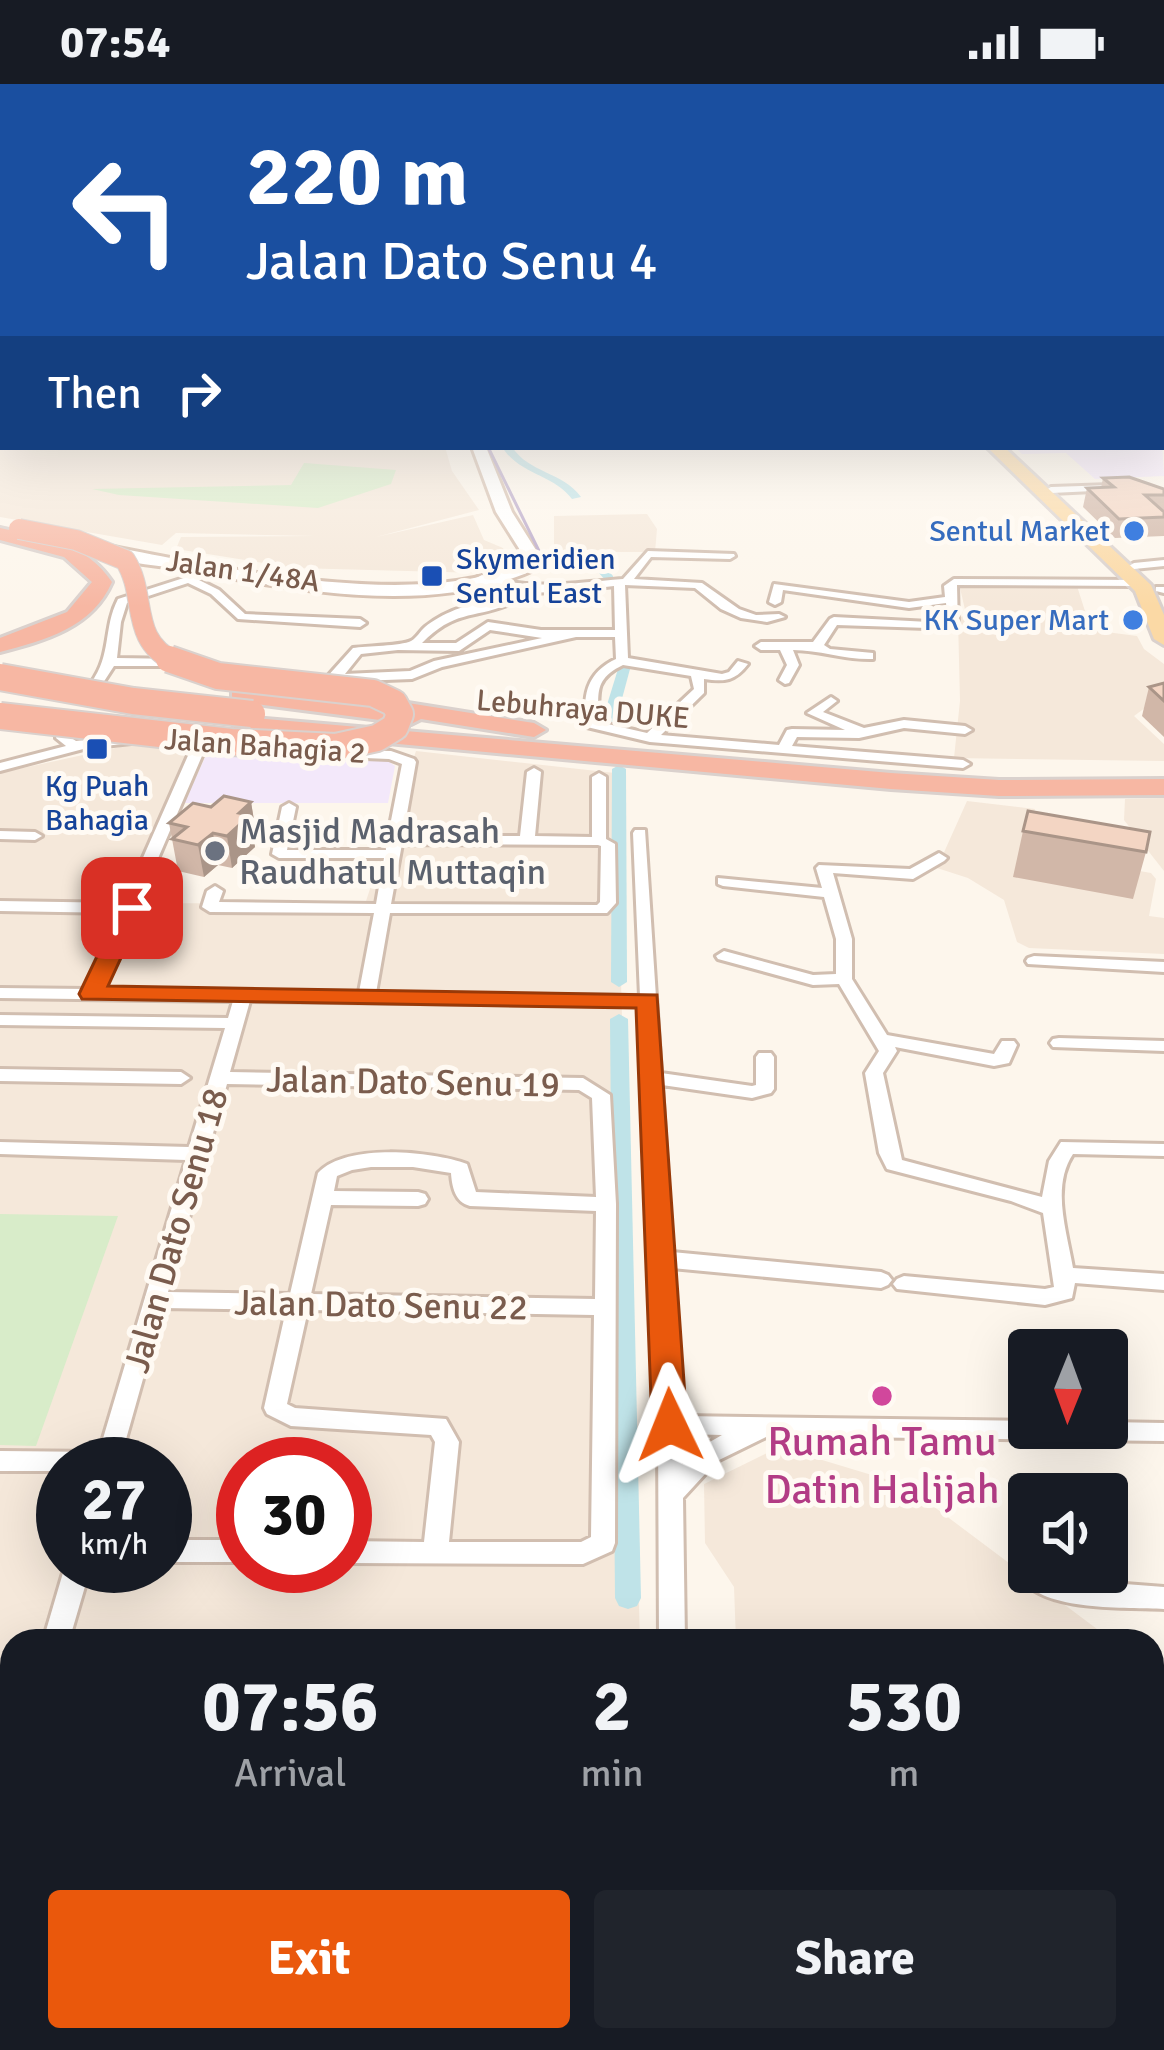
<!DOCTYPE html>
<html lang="en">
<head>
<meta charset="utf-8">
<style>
  body { margin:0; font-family:Signika,sans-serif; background:#20242c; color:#f1f3f6; height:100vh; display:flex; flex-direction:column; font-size:45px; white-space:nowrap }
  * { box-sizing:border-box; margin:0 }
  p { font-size:39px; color:#9ea1a6 }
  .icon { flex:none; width:66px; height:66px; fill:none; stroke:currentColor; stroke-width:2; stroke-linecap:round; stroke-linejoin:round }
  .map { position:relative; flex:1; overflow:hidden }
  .drawer { position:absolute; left:0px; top:1545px; width:1164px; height:423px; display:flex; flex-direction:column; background:#171b24; border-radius:36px 36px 0 0; box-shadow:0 12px 48px #0002 }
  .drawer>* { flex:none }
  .guide { position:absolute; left:0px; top:0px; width:1164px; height:366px; box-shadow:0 12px 48px #0002; background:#1a4fa0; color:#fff; overflow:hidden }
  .needle { width:78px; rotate:181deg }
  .controls { position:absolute; left:1008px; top:1245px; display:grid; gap:24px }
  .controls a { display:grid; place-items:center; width:120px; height:120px; border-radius:12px; background:#171b24; box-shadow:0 12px 48px #0002; font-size:60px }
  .speed { position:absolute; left:36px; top:1353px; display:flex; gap:24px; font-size:60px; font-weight:700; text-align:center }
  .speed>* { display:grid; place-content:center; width:156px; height:156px; border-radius:50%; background:#171b24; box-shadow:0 12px 48px #0002; line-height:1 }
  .speed small { font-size:30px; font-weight:400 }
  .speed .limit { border:18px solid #d22; background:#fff; color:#111 }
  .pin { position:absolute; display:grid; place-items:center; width:102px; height:102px; color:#fff; margin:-51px; border-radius:24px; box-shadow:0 6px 18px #0006 }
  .me { position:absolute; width:132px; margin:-66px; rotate:358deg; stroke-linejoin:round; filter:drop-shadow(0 0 9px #0008) }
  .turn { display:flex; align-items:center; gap:42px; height:252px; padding:0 48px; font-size:54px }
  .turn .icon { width:156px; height:156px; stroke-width:2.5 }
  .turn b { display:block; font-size:84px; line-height:102px }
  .then { display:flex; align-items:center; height:114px; padding:0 48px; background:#0003; gap:24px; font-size:45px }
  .eta { display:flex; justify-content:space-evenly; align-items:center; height:204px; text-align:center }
  .eta b { font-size:72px; font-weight:700; line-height:84px }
  .cta { display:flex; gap:24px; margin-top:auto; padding:24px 48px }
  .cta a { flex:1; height:138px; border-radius:12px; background:#ea580c; color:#fff; font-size:48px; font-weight:700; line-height:138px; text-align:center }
  .cta a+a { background:#20242c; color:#f1f3f6 }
  .status { display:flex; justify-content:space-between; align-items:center; height:84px; padding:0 60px; background:#171b24; direction:ltr }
  .status svg { height:33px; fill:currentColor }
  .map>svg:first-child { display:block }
  .residential { fill:#f5e8da; fill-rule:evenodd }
  .education { fill:#f3e8fa }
  .green { fill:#d8ecc9 }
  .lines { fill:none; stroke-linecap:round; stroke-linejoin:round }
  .stream { stroke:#a5d3da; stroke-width:3 }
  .canal { fill:#bfe3e8; fill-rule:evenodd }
  .street-casing { stroke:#d1beb0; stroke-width:6 }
  .secondary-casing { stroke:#d6c0b0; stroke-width:6 }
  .primary-casing { stroke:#dad1cd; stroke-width:6 }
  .highway-casing { stroke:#dad1cd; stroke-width:6 }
  .street { fill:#fff; fill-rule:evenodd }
  .secondary { fill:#fff; fill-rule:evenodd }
  .primary { fill:#fbd9a5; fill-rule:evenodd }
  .highway { fill:#f7b7a3; fill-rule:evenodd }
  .tram { stroke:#b9a8c9; stroke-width:3 }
  .highway-bridge-far1-casing { stroke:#dad1cd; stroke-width:22; stroke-linecap:butt }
  .highway-bridge-casing { stroke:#dad1cd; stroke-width:30; stroke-linecap:butt }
  .highway-bridge-far1 { stroke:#f7b7a3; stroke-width:20 }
  .highway-bridge { stroke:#f7b7a3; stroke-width:26 }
  .wall { fill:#d1b7a8 }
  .shaded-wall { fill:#aa9588 }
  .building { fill:#f3d5c3; stroke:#aa9588; stroke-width:3 }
  .route { fill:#ea580c; stroke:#983908; stroke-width:3 }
  .shop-dot { fill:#3f7fe0; stroke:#fffaf3; stroke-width:4.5 }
  .transit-dot { fill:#1a4fb4; stroke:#fffaf3; stroke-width:4.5 }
  .worship-dot { fill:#6b7280; stroke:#fffaf3; stroke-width:4.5 }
  .hotel-dot { fill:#d1479c; stroke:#fffaf3; stroke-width:4.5 }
  .labels { text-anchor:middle; stroke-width:10; stroke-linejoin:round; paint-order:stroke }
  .far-shop-label { font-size:30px; fill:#366cbe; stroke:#fffaf3; text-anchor:end }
  .far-transit-label { font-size:30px; fill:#164399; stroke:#fffaf3; text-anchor:start }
  .far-street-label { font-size:30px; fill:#7a5c4d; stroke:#fffaf3 }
  .worship-label { font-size:36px; fill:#5b616d; stroke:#fffaf3; text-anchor:start }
  .street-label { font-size:36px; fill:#7a5c4d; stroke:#fffaf3 }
  .near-hotel-label { font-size:42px; fill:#b23c85; stroke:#fffaf3 }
</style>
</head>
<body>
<div class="status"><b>07:54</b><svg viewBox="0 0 49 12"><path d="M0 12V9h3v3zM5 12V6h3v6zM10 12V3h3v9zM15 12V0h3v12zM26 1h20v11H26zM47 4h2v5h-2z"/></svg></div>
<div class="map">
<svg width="1164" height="1966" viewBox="0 0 1164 1966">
  <rect width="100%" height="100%" fill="#fdf6ec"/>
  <g class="residential">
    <path d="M0,288L3,363H445L452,387L479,426L376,453L473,431L484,456L503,464L509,479L482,489L295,484L176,465L181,453L315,452L176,449L162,461L0,433Z"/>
    <path d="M647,430L657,445L655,468H554V432Z"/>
    <path d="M969,500L1077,502L1091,546L1137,552L1144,565L1164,580V610L1134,632L1164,660V677L954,674L960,617L958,535L966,530L960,504Z"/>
    <path d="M143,658L188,673L128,819L365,820L416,667L615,689L640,1557H12V1619H0V689ZM63,1380H165V1482H63ZM243,1380H345V1482H243Z"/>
    <path d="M1164,714V787L1124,736L1125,715Z"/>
    <path d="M967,717L1035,725L1021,766L1151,789L1156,795L1149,832L1164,834V870L1029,864L1017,858L1004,816L968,794L937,784Z"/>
    <path d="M779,1363L905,1401L1113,1557H736L734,1503L705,1459L704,1400Z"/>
    <path d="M1152,1781H1164V1966H739V1956H1152Z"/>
  </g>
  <g class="education">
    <path d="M1161,341L1164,392L1095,395L1066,369L1022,370L1015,363H1161Z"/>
    <path d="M208,667L273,675H385L395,682L388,719H184Z"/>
  </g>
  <g class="green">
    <path d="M304,379L396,386L391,400L318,424L119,411L92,405L291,401Z"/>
    <path d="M0,1130L118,1132L36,1362L0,1361Z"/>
  </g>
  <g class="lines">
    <path class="stream" d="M1161,318L1164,322"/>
    <g class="canal">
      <path d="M502,363H512C529,389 563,388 581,413L572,415C553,390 520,391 502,363Z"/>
      <path d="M587,471H595L613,492V496H605L587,475Z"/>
      <path d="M624,581L630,585L616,637L604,640L602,637L618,585Z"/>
      <path d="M619,681L626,685L627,898L619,903L611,898L612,685Z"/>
      <path d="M619,930L628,935L641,1514L637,1522L628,1525L619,1522L615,1514L610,935Z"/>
    </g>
    <g class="street-casing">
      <g id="street">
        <path d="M1112,401L1117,404L1115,406L1051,409L1046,406L1051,403Z"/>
        <path d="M648,467L734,470L735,472L730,475L651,473L634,495L702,499L739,525L756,531L779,530L785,533L767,538L741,534L721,525L695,504L625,501L628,574L722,590L729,588L738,577L748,580C735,597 725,598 704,595V609L661,651L779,661L787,646L792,645L845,646L807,629L831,613L837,617L823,628L864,644L904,636L965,642L972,646L965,650L904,644L859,654L797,653L792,662L963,676L970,680L963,684L650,658L587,643C582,613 586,589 616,575L615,553H576L442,583L412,595L332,598L326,594L353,564C366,562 401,562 411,557C417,554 420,547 425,543C445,527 483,512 507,521C471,535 455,526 422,559H456L488,538L541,546H615L614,502C571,506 514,518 476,494L482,491C527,507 575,499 623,495ZM490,546L542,554L434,577L410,587L345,590L361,570L398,566L459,567ZM623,581L691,592L694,605L647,649L599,638C598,609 594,595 623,581Z"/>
        <path d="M1164,476V482L1134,485L1129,482L1134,479Z"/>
        <path d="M218,483L223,486L222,488L199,496L219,506L245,530L360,535L366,539L360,543L238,535L211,510L188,499L127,519L121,538L117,574L179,575L183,576V582H114L101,602H93L91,599C112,570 103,544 118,515Z"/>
        <path d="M954,495L1137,496L1143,499L1137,502L957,501L958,545L837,541L824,561L830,565L873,569V575C845,576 820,566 793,566L799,581L789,599L785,600L779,596L787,581L780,566H761L755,562L761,558H813L830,535L834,533L948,539L946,519L909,524L783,506L781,518L775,521L769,518L774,500L909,518L945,513L944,502Z"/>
        <path d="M1156,503H1164V509L1156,507Z"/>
        <path d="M67,638L74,642L70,653L76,657L140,650L147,654L140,658L87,664L0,687V679L66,662L56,654L60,642Z"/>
        <path d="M201,654L208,658L138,821L140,824L135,828L103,905L359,908L374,829L210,828L202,823L207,807L215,802L223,807L219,818L376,820L384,774H279L272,770L282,723L289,719L296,723L287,766H386L385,756L388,752L402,680L389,675L341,673L336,672V666L391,667L414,675L416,678L403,752H520L527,688L534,684L541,688L535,752L592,753V693L599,689L606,693V755L615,760L616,819L607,829H390L376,909L640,912L633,749L635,746H645L661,989L752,1002L756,1001V973L759,969H771L774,973V1005L771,1009L752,1014L662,1001L672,1168L881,1188L888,1191L892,1196L888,1201L881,1204L672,1184L681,1332L1029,1337V1344H1107V1338L1164,1339V1357L768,1352L717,1377L683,1414L685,1557H659L658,1341L640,922L250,917L230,988L583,994L610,1011L616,1120L615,1459L612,1467L583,1480L345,1479V1457L424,1458L435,1358L431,1351L291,1342L267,1330L264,1324L286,1226L163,1224L119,1380H63V1387H0V1367L99,1368L186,1076L0,1070V1058L189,1063L225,944L0,941V931L228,934L233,917L0,914V904L86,905L119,829L0,827V817L123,819L194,658ZM402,760L598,761L601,762L600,818L597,821L391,820ZM227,1000L579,1006L592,1014L596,1113L476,1108L467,1080C431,1067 346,1059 318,1089L290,1210L168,1208ZM371,1083H413L451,1089C452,1103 455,1118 470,1122L596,1127L595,1215L311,1210L331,1121L418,1122L425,1120L428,1115L425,1110L418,1108L334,1107L337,1092L352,1086ZM308,1226L594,1231L591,1453L581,1458H449L459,1358L446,1335L295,1324L287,1320ZM682,1350L722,1351L701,1363L682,1380Z"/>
        <path d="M0,747L35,748L42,752L35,756L0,755Z"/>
        <path d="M939,769L947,774L944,777L913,795L833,789L852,855V895L887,951L994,970L1002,957H1014L1017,961L1009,979L994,982L895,963L897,967L883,989L902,1076L1042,1113L1049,1077L1061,1058L1164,1060V1072L1073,1070C1051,1103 1067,1148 1073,1184L1164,1190V1206L1075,1199L1072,1214L1045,1221L897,1205L893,1200L897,1195L904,1192L1045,1205L1054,1203L1043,1129L1011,1117L887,1085L879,1069L865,989L879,967L839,900L813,901L718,875L716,872L724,867L813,891L836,890V855L824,813L723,802L718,800V794L822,804L816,784L819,781L910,785Z"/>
        <path d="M1034,872L1164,878V888L1028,880L1026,877L1028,874Z"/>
        <path d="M1059,954L1164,957V967L1053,963L1050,959L1053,955Z"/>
        <path d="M0,985L181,988L190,994L181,1000L0,997Z"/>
        <rect x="165" y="1456" width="78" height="22"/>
        <path d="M65,1482H91L69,1557H43Z"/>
        <path d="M1029,1485V1488H1047L1060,1495L1164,1503V1525C1128,1523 1042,1528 1022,1494Z"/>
        <path d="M0,1623L12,1624V1650L0,1649Z"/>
        <path d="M1152,1666L1164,1669V1697L1152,1694Z"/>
        <path d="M0,1812L12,1816V1846L0,1842Z"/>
        <path d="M37,1956H70L66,1966H33Z"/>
        <path d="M492,1956H524L523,1966H491Z"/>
        <rect x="649" y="1956" width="32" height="10"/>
        <rect x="685" y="1956" width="32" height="10"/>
      </g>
    </g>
    <g class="secondary-casing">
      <g id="secondary">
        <rect x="0" y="281" width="3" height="8"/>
        <path d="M472,363H486L512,428L541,474L540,483C432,535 292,505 179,485C152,480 112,479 90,465L98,460C215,482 417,529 526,478L525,474L496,428Z"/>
      </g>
    </g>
    <g class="primary-casing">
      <path id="primary" d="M987,363H1004L1151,501L1164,531V561L1154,555L1135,507Z"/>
    </g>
    <g class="highway-casing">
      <g id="highway">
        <path d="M0,444C44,454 85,458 112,498C92,544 45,556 0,568V554L67,528L92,498L64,473L0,456Z"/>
        <path d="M240,605L378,622L389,616L534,639L546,646L534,653L421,635L411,640L232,617V607Z"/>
        <path d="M243,633L891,689L999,696L1164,695V711L999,712L891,705L234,645V635Z"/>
      </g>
    </g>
    <use href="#street" class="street"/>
    <use href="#secondary" class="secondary"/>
    <use href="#primary" class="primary"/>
    <use href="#highway" class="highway"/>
    <path class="tram" d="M488,363L541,471"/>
    <g class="highway-bridge-far1-casing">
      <path id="highway-bridge-far1" d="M19,445L76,456L125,476C148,512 128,555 175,578"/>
    </g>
    <g class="highway-bridge-casing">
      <g id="highway-bridge">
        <path d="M0,593L133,617L252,630"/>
        <path d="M0,632L231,658L336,663L377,654L395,643L400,630L394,619L373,609L218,592L169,575"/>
      </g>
    </g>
    <use href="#highway-bridge-far1" class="highway-bridge-far1"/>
    <use href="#highway-bridge" class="highway-bridge"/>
  </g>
  <g class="wall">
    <path d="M1103,394L1164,405V452L1115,454L1083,423L1087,404H1101Z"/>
    <path d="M1164,599V653L1142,632L1149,603Z"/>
    <path d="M251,718L256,749L253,752L255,763L232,784L218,781L204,793L178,787L169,739L211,723Z"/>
    <path d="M1023,747L1146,768L1133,815L1013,793Z"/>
  </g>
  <g class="shaded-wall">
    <path d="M251,718L256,749L253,752L255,763L232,784L227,752L239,729Z"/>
    <path d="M213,749L218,781L204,793L198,761Z"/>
  </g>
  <g class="building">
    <path d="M1129,393L1164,405V411H1145L1164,428V433L1119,435L1087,404L1114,403L1103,394Z"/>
    <path d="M1164,599V617L1149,603Z"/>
    <path d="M224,712L251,718L239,729L250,731L227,752L213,749L198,761L172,755L187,743L169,739L193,719L211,723Z"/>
    <path d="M1028,727L1150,748L1146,768L1023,747Z"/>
  </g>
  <linearGradient id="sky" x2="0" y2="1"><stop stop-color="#97c7e8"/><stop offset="0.47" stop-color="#fefbf6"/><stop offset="1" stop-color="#fefbf6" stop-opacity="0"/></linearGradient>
  <rect width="1164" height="523" fill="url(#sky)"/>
  <path class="route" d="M132,816L144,824L108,902L657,911L687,1341L682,1351L670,1355L657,1351L652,1341L636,924L82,915L79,910L120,824Z"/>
  <g class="shop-dot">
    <circle cx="1134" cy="447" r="12"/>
    <circle cx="1133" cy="536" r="12"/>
  </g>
  <g class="transit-dot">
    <rect x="420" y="480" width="24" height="24" rx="6"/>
    <rect x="85" y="653" width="24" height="24" rx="6"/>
  </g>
  <circle class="worship-dot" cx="215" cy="767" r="12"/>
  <circle class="hotel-dot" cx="882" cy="1312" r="12"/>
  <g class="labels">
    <g class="far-shop-label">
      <text x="1110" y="457">Sentul Market</text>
      <text x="1109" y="546">KK Super Mart</text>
    </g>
    <g class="far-transit-label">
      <text x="456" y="485">Skymeridien<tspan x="456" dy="34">Sentul East</tspan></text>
      <text x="97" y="712" text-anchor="middle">Kg Puah<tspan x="97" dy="34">Bahagia</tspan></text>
    </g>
    <g class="far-street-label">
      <text transform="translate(243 487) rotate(8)" y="10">Jalan 1/48A</text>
      <text transform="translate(583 625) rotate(5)" y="10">Lebuhraya DUKE</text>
      <text transform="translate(265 662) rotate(4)" y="10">Jalan Bahagia 2</text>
    </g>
    <g class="worship-label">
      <text x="239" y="759">Masjid Madrasah<tspan x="239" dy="41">Raudhatul Muttaqin</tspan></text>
    </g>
    <g class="street-label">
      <text transform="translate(413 997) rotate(1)" y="13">Jalan Dato Senu 19</text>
      <text transform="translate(175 1146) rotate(-74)" y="13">Jalan Dato Senu 18</text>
      <text transform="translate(381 1220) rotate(1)" y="13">Jalan Dato Senu 22</text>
    </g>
    <g class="near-hotel-label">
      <text x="882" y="1371">Rumah Tamu<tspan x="882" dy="48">Datin Halijah</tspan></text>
    </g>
  </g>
</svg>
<div class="controls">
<a><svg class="needle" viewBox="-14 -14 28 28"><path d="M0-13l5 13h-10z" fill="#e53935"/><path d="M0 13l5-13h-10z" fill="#9ea1a6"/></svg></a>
<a><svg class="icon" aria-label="sound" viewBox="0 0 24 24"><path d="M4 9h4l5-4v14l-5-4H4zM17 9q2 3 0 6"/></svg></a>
</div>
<div class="speed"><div>27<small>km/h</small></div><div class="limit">30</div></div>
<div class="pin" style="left:132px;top:824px;background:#d93025"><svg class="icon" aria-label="arrive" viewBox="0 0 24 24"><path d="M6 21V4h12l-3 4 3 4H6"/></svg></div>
<svg class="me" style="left:670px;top:1341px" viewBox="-20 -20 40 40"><path d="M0-17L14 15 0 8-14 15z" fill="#ea580c" stroke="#fff" stroke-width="4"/></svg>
<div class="guide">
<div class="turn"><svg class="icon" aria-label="left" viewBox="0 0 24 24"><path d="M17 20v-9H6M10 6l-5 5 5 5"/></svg><div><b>220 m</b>Jalan Dato Senu 4</div></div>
<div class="then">Then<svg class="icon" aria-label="right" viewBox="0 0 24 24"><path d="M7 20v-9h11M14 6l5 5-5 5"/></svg></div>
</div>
<section class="drawer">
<div class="eta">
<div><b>07:56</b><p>Arrival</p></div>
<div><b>2</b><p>min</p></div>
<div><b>530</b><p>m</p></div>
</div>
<div class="cta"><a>Exit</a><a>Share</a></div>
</section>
</div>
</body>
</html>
